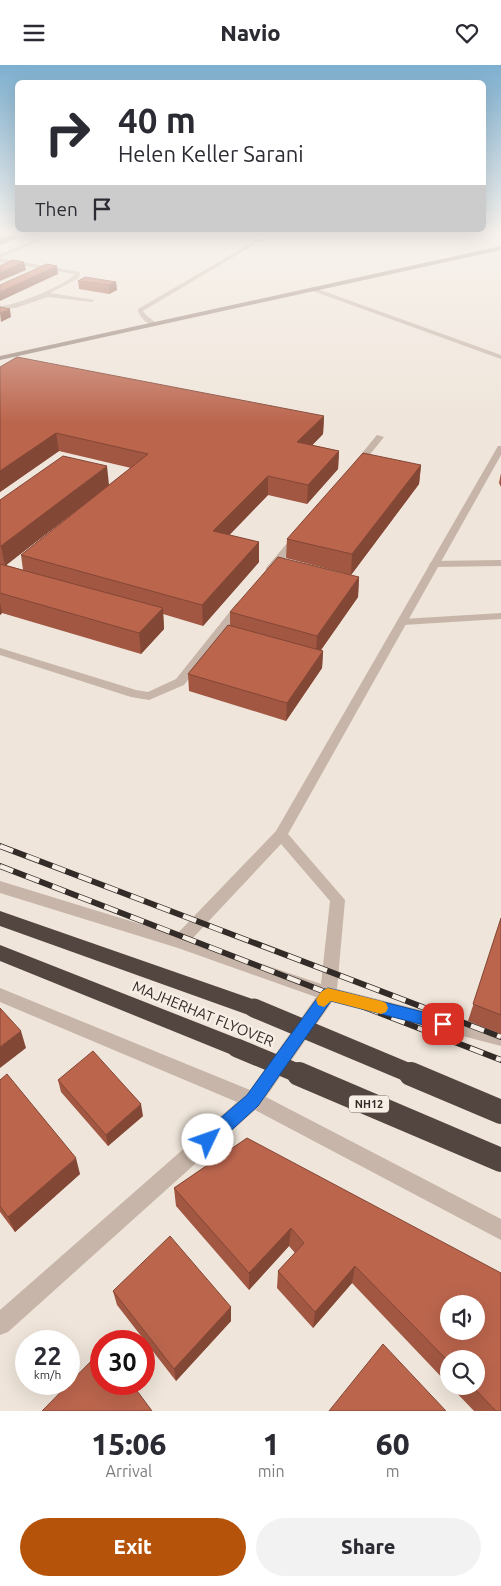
<!DOCTYPE html>
<html lang="en">
<head>
<meta charset="utf-8">
<style>
  body { margin:0; font-family:Ubuntu,sans-serif; background:#f2f2f3; color:#2b2b33; height:100vh; display:flex; flex-direction:column; font-size:19px; white-space:nowrap }
  * { box-sizing:border-box; margin:0 }
  p { font-size:16px; color:#7c7c81 }
  .icon { flex:none; width:28px; height:28px; fill:none; stroke:currentColor; stroke-width:2; stroke-linecap:round; stroke-linejoin:round }
  .map { position:relative; height:1346px; overflow:hidden }
  .drawer { display:flex; flex-direction:column; background:#fff; flex:1 }
  .drawer>* { flex:none }
  .hud { position:absolute; left:15px; top:15px; width:471px; height:152px; border-radius:8px; box-shadow:0 5px 20px #0002; background:#fff; color:#2b2b33; overflow:hidden }
  .fabs { position:absolute; left:440px; top:1230px; display:grid; gap:10px }
  .fabs a { display:grid; place-items:center; width:45px; height:45px; border-radius:50%; background:#fff; box-shadow:0 5px 20px #0002; font-size:25px }
  .speed { position:absolute; left:15px; top:1265px; display:flex; gap:10px; font-size:25px; font-weight:700; text-align:center }
  .speed>* { display:grid; place-content:center; width:65px; height:65px; border-radius:50%; background:#fff; box-shadow:0 5px 20px #0002; line-height:1 }
  .speed small { font-size:12px; font-weight:400 }
  .speed .limit { border:8px solid #d22; background:#fff; color:#111 }
  .pin { position:absolute; display:grid; place-items:center; width:42px; height:42px; color:#fff; margin:-21px; border-radius:10px; box-shadow:0 2px 8px #0006 }
  .me { position:absolute; width:55px; margin:-28px; rotate:48deg; stroke-linejoin:round; filter:drop-shadow(0 0 4px #0008) }
  .turn { display:flex; align-items:center; gap:18px; height:105px; padding:0 20px; font-size:22px }
  .turn .icon { width:65px; height:65px; stroke-width:2.5 }
  .turn b { display:block; font-size:35px; line-height:42px }
  .then { display:flex; align-items:center; height:48px; padding:0 20px; background:#0003; gap:10px; font-size:19px }
  .eta { display:flex; justify-content:space-evenly; align-items:center; height:85px; text-align:center }
  .eta b { font-size:30px; font-weight:800; line-height:35px }
  .button { display:flex; gap:10px; margin-top:auto; padding:10px 20px }
  .button a { flex:1; height:58px; border-radius:30px; background:#b45309; color:#fff; font-size:20px; font-weight:800; line-height:58px; text-align:center }
  .button a+a { background:#f2f2f3; color:#2b2b33 }
  header { display:flex; justify-content:space-between; align-items:center; height:65px; padding:0 20px; background:#fff; font-size:22px; font-weight:800 }
  .map>svg:first-child { display:block }
  .lines { fill:none; stroke-linecap:round; stroke-linejoin:round }
  .lane { fill:#c6b5a8; fill-rule:evenodd }
  .street { fill:#c6b5a8; fill-rule:evenodd }
  .secondary { fill:#998479; fill-rule:evenodd }
  .highway { fill:#53453f; fill-rule:evenodd }
  .rail-casing { stroke:#332b27; stroke-width:6 }
  .rail { stroke:#f7efe6; stroke-width:4.5; stroke-dasharray:14; stroke-linecap:butt }
  .highway-bridge-far1 { stroke:#53453f; stroke-width:19 }
  .highway-bridge { stroke:#53453f; stroke-width:24 }
  .wall { fill:#a15742; fill-rule:evenodd }
  .shaded-wall { fill:#834736 }
  .building { fill:#bb654d; stroke:#834736; fill-rule:evenodd }
  .route { fill:#1a73e8; stroke:#114b97 }
  .slow { fill:#f59e0b }
  .labels { text-anchor:middle; stroke-width:5; stroke-linejoin:round; paint-order:stroke }
  .shield { fill:#f7efe6; stroke:#6e6660; stroke-width:1 }
  .shield-label { font-size:11px; font-weight:bold; fill:#332b27 }
  .near-street-label { font-size:15px; fill:#332b27; stroke:#f7efe6 }
</style>
</head>
<body>
<header><svg class="icon" aria-label="menu" viewBox="0 0 24 24"><path d="M4 6h16M4 12h16M4 18h16"/></svg>Navio<svg class="icon" aria-label="heart" viewBox="0 0 24 24"><path d="M12 20l-8-8c-3-5 5-10 8-4 3-6 11-1 8 4z"/></svg></header>
<div class="map">
<svg width="501" height="1346" viewBox="0 0 501 1346">
  <rect width="100%" height="100%" fill="#efe5da"/>
  <g class="lines">
    <g class="lane">
      <path d="M47,170H52L0,193V189Z"/>
      <path d="M467,170H501V171H469Z"/>
      <path d="M0,193L80,207L79,213L50,228L95,235L92,237L48,232L15,243L0,245V241C15,241 66,220 75,209L0,197Z"/>
      <path d="M377,370L384,372L359,403H353V399Z"/>
      <path d="M297,469L300,470V474L274,507H266V503L294,470Z"/>
      <path d="M501,495V501L434,502L429,499L434,496Z"/>
      <path d="M240,538L245,541L184,620L149,635L131,632L0,590V583L136,625L148,627L176,614L236,539Z"/>
      <path d="M501,548V554L403,560L398,557L403,554Z"/>
    </g>
    <g class="street">
      <path d="M265,170H270L143,246L146,250L156,258V260C148,261 138,251 138,244Z"/>
      <path d="M312,222L501,290V294L310,225Z"/>
      <path d="M498,381H501V390L288,769L345,835L337,924L501,965V981L332,937L266,1032L501,1154V1175L255,1045L8,1267L0,1270V1245L237,1037L0,937V923L250,1025L316,932L178,883L0,828V816L176,870L276,766ZM281,779L330,836L321,919L191,875Z"/>
    </g>
    <path class="secondary" d="M501,181V185L0,295V291Z"/>
    <g class="highway">
      <path d="M0,846L261,937L264,943L261,949L254,952L0,861Z"/>
      <path d="M0,880L244,976L247,983L244,990L237,992L0,896Z"/>
    </g>
    <g class="rail-casing">
      <g id="rail">
        <path d="M0,781L501,972"/>
        <path d="M0,801L501,995"/>
      </g>
    </g>
    <use href="#rail" class="rail"/>
    <g class="highway-bridge-far1">
      <path d="M254,943L414,1010"/>
      <path d="M237,983L302,1010"/>
    </g>
    <g class="highway-bridge">
      <path d="M299,1009L501,1095"/>
      <path d="M411,1009L501,1047"/>
    </g>
  </g>
  <g class="wall">
    <path d="M78,216L116,217L117,225L109,229L79,224Z"/>
    <path d="M0,302L324,351L323,369L312,380L339,386L338,404L307,439L268,430L229,470L259,477V497L203,561L163,549L164,564L141,589L2,548L0,550V435L109,420L131,403L59,386L0,427ZM93,433L21,490L23,505L6,500Z"/>
    <path d="M421,400L419,419L351,510L286,493L287,474Z"/>
    <path d="M501,408V422L499,418Z"/>
    <path d="M359,512L358,532L321,585L323,586L322,603L286,656L189,626L188,609L230,560V547Z"/>
    <path d="M501,853V969L468,956Z"/>
    <path d="M0,1015L80,1109L15,1167L0,1147Z"/>
    <path d="M58,1015L143,1051L108,1081L61,1027Z"/>
    <path d="M247,1073L501,1346H474L450,1321H476L449,1294V1320L352,1218L313,1263L277,1223L278,1206L295,1188L289,1181L249,1225L176,1141L174,1123Z"/>
    <path d="M113,1226L231,1242V1256L176,1316L117,1240Z"/>
  </g>
  <g class="shaded-wall">
    <path d="M5,170H16L17,173L0,180V172Z"/>
    <path d="M24,197L26,205L0,216V208Z"/>
    <path d="M57,201L58,209L0,236V227Z"/>
    <path d="M116,217L117,225L109,229V220Z"/>
    <path d="M10,244L11,252L1,257L0,248Z"/>
    <path d="M324,351L323,369L297,396V377Z"/>
    <path d="M56,368L59,386L0,427V406Z"/>
    <path d="M339,386L338,404L307,439L308,420Z"/>
    <path d="M421,400L419,419L351,510L352,489Z"/>
    <path d="M107,401L109,420L5,501L1,481Z"/>
    <path d="M268,411V430L214,486L213,466Z"/>
    <path d="M259,477V497L203,561L202,540Z"/>
    <path d="M359,512L358,532L316,592L317,571Z"/>
    <path d="M0,537L2,548L0,550Z"/>
    <path d="M163,543L164,564L141,589L139,568Z"/>
    <path d="M323,586L322,603L286,656L287,638Z"/>
    <path d="M21,966L26,983L0,1003V982Z"/>
    <path d="M141,1039L143,1051L108,1081L106,1070Z"/>
    <path d="M76,1093L80,1109L15,1167L8,1152Z"/>
    <path d="M291,1163L289,1181L249,1225V1208Z"/>
    <path d="M355,1201L352,1218L313,1263L315,1247Z"/>
    <path d="M231,1242V1256L176,1316L174,1304Z"/>
  </g>
  <g class="building">
    <path d="M13,195L24,197L0,208V201Z"/>
    <path d="M47,199L57,201L0,227V220Z"/>
    <path d="M85,212L116,217L109,220L78,216Z"/>
    <path d="M0,242L10,244L0,248Z"/>
    <path d="M17,292L324,351L297,377L339,386L308,420L268,411L213,466L259,477L202,540L21,490L148,389L56,368L0,406V302Z"/>
    <path d="M363,388L421,400L352,489L287,474Z"/>
    <path d="M63,391L107,401L1,481H0V435Z"/>
    <path d="M278,492L359,512L317,571L230,547Z"/>
    <path d="M0,499L163,543L139,568L0,528Z"/>
    <path d="M228,560L323,586L287,638L188,609Z"/>
    <path d="M501,853V950L473,939Z"/>
    <path d="M0,943L21,966L0,982Z"/>
    <path d="M93,986L141,1039L106,1070L58,1015Z"/>
    <path d="M7,1009L76,1093L8,1152L0,1141V1015Z"/>
    <path d="M247,1073L501,1208V1346H496L472,1321H476V1294H449V1297L355,1201L315,1247L278,1206L304,1178L291,1163L249,1208L174,1123ZM449,1239H476V1266H449Z"/>
    <path d="M170,1171L231,1242L174,1304L113,1226Z"/>
    <path d="M383,1279L446,1346H329Z"/>
    <path d="M101,1286V1319H132L152,1346H42Z"/>
  </g>
  <linearGradient id="sky" x2="0" y2="1"><stop stop-color="#7dafcf"/><stop offset="0.47" stop-color="#f8f3ee"/><stop offset="1" stop-color="#f8f3ee" stop-opacity="0"/></linearGradient>
  <rect width="501" height="358" fill="url(#sky)"/>
  <path class="route" d="M328,923L443,952L449,954L451,959L449,963L443,965L331,936L258,1041L214,1081L208,1083L202,1081L200,1075L202,1069L247,1030L323,925Z"/>
  <path class="slow" d="M328,923L381,936L386,938L388,943L386,947L381,949L331,936L324,942L318,940L316,935C319,929 322,925 328,923Z"/>
  <g class="labels">
    <rect class="shield" x="349" y="1030.5" width="40" height="17" rx="4"/>
    <g class="shield-label">
      <text x="369" y="1043">NH12</text>
    </g>
    <g class="near-street-label">
      <text transform="translate(203 949) rotate(22)" y="5">MAJHERHAT FLYOVER</text>
    </g>
  </g>
</svg>
<div class="fabs">
<a><svg class="icon" aria-label="sound" viewBox="0 0 24 24"><path d="M4 9h4l5-4v14l-5-4H4zM17 9q2 3 0 6"/></svg></a>
<a><svg class="icon" aria-label="search" viewBox="0 0 24 24"><circle cx="10" cy="10" r="6"/><path d="M15 15l6 6"/></svg></a>
</div>
<div class="speed"><div>22<small>km/h</small></div><div class="limit">30</div></div>
<div class="pin" style="left:443px;top:959px;background:#d93025"><svg class="icon" aria-label="arrive" viewBox="0 0 24 24"><path d="M6 21V4h12l-3 4 3 4H6"/></svg></div>
<svg class="me" style="left:208px;top:1075px" viewBox="-20 -20 40 40"><circle r="19" fill="#fff"/><path d="M0-13L10 11 0 6-10 11z" fill="#1a73e8"/></svg>
<div class="hud">
<div class="turn"><svg class="icon" aria-label="right" viewBox="0 0 24 24"><path d="M7 20v-9h11M14 6l5 5-5 5"/></svg><div><b>40 m</b>Helen Keller Sarani</div></div>
<div class="then">Then<svg class="icon" aria-label="arrive" viewBox="0 0 24 24"><path d="M6 21V4h12l-3 4 3 4H6"/></svg></div>
</div>
</div>
<section class="drawer">
<div class="eta">
<div><b>15:06</b><p>Arrival</p></div>
<div><b>1</b><p>min</p></div>
<div><b>60</b><p>m</p></div>
</div>
<div class="button"><a>Exit</a><a>Share</a></div>
</section>
</body>
</html>
